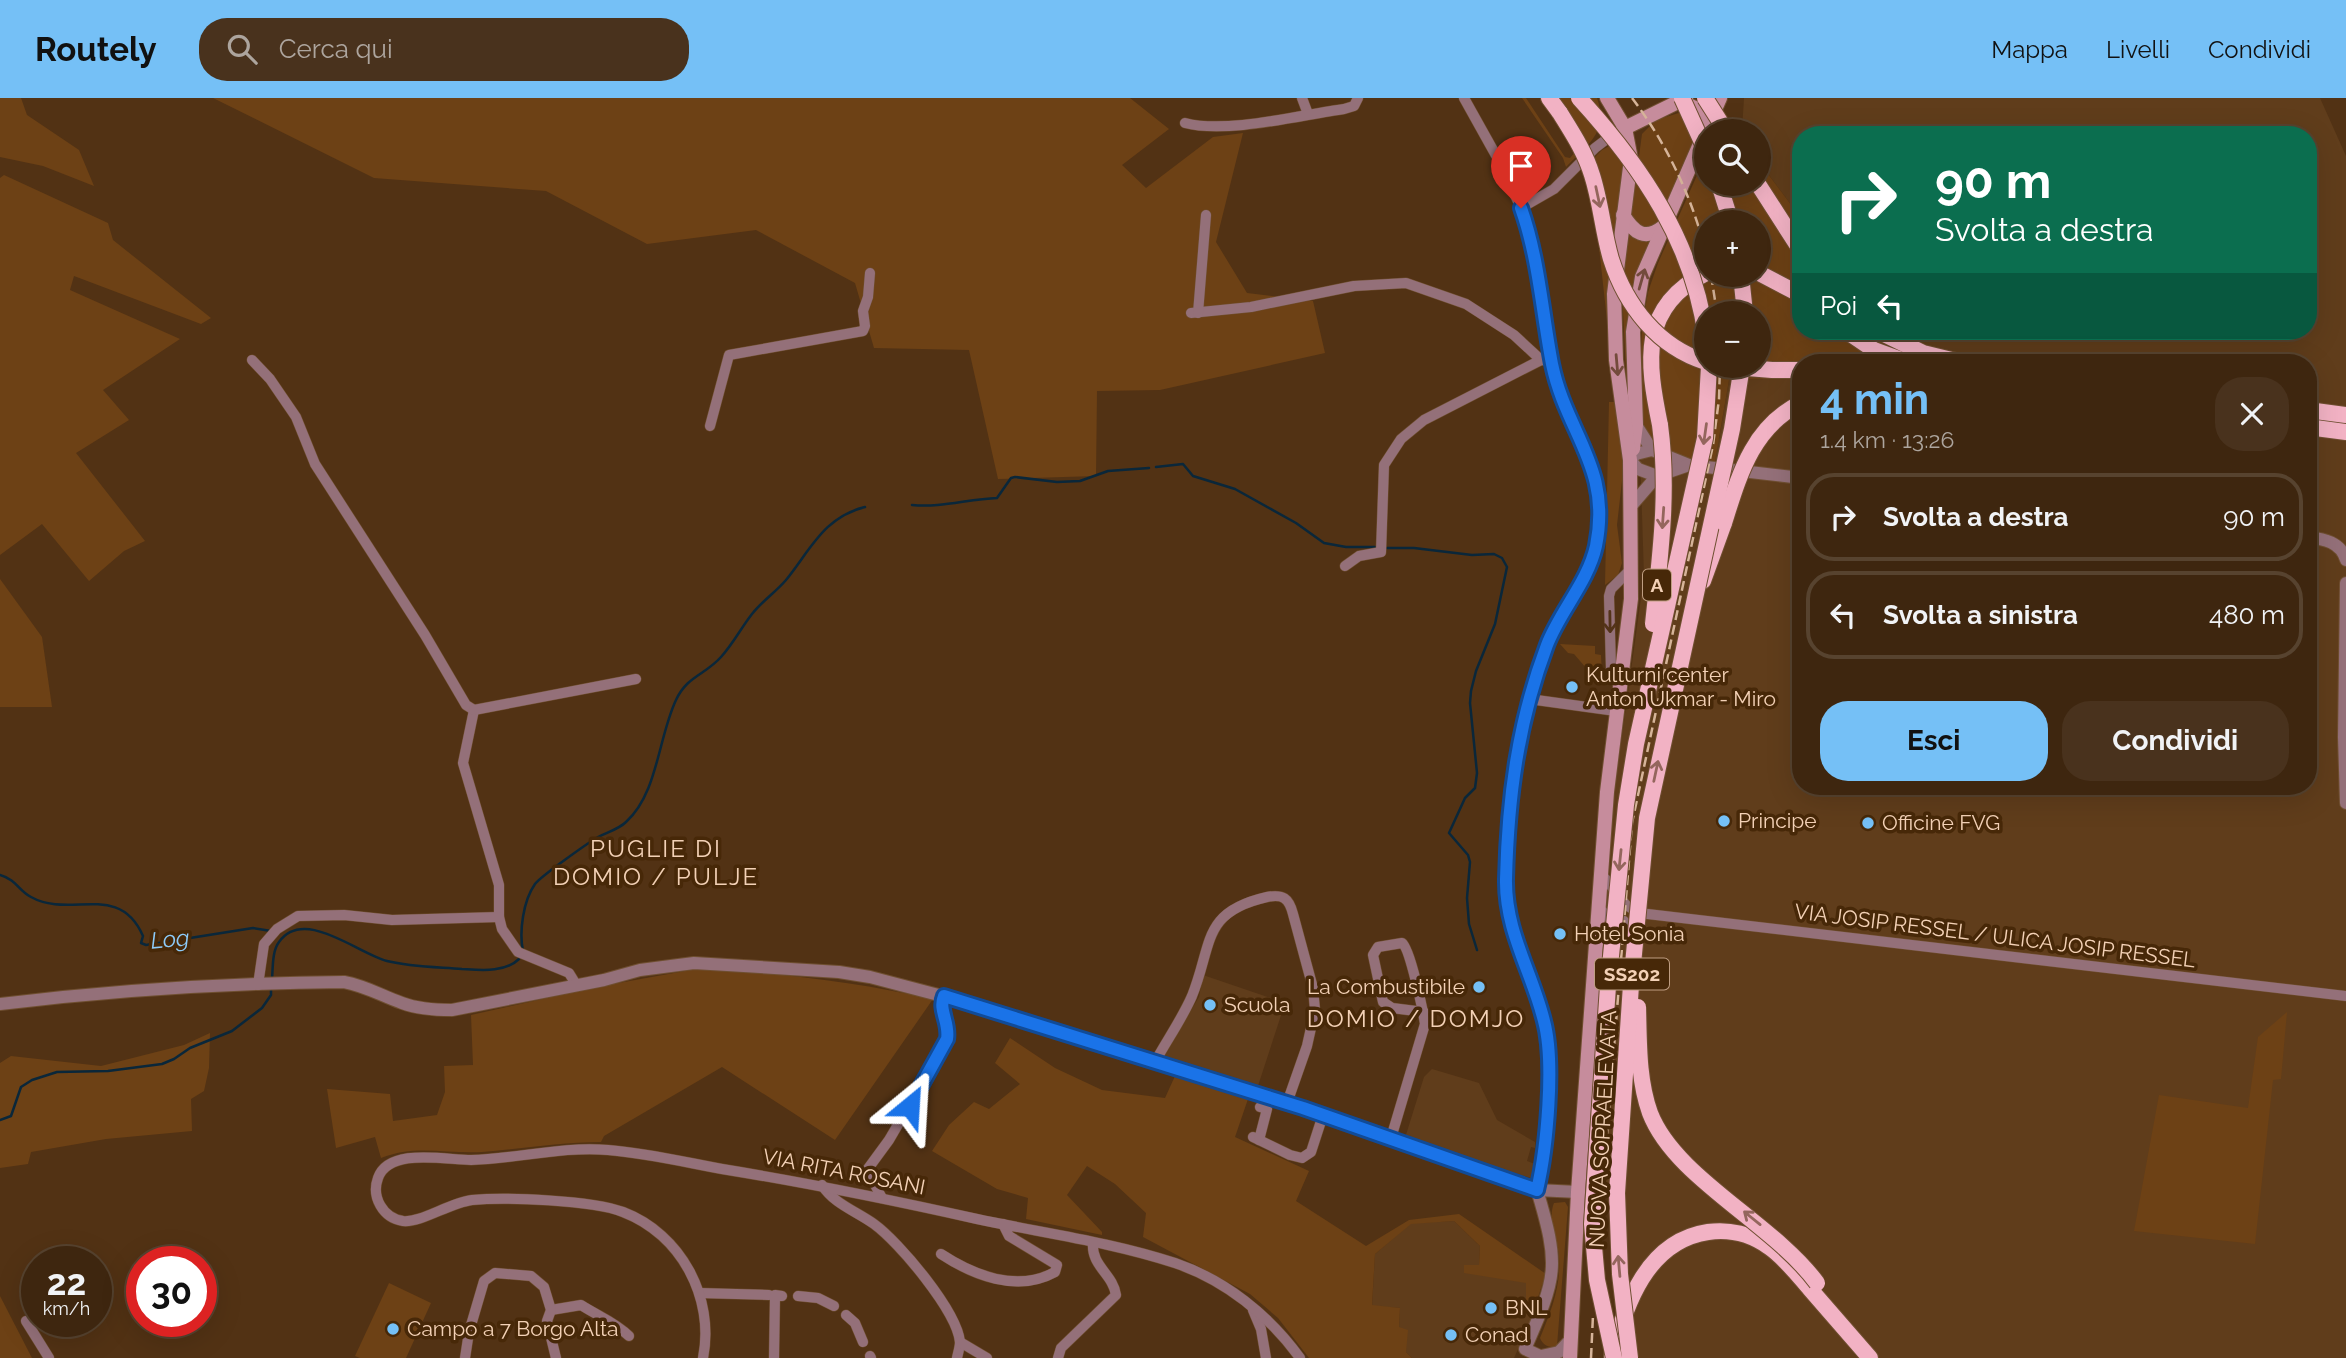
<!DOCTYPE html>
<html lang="it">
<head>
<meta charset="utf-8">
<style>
  body { margin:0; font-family:Raleway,sans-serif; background:#49321d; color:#f1f3f6; height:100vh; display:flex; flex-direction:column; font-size:26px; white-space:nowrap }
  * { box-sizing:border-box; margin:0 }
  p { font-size:23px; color:#ada59e }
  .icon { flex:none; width:38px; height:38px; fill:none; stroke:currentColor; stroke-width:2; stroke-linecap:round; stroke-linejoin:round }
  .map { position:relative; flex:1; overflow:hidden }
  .sheet { position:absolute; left:1792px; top:256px; width:525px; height:441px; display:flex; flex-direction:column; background:#3e260f; border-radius:28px; box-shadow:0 7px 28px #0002,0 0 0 2px #57432f }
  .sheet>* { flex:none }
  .guide { position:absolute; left:1792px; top:28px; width:525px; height:214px; border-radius:28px; box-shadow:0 7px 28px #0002,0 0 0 2px #57432f; background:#0b6e4f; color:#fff; overflow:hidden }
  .tools { position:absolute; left:1694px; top:21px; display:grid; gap:14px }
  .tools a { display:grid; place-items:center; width:77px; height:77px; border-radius:50%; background:#3e260f; box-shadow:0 7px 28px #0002,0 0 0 2px #57432f; font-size:35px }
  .speed { position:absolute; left:21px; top:1148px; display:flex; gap:14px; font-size:35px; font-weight:700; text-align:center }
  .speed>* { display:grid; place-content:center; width:91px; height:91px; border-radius:50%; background:#3e260f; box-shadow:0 7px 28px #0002,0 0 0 2px #57432f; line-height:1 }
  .speed small { font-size:18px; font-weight:400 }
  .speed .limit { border:10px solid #d22; background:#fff; color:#111 }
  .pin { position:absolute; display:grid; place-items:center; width:60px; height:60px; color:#fff; margin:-72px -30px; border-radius:50% 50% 50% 0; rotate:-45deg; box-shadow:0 0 7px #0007 }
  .pin .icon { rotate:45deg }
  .me { position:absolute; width:77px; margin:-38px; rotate:27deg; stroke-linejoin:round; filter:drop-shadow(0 0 5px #0008) }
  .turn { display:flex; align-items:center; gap:24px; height:147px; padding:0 28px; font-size:32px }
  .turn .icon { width:91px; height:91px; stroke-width:2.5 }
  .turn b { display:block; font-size:49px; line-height:60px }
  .then { display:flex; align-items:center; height:66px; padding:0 28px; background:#0003; gap:14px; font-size:26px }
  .round { display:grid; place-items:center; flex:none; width:74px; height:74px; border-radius:28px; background:#49321d }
  .overview { display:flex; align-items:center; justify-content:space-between; height:119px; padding:0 28px }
  h1 { font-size:42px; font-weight:700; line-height:52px; color:#75c0f6 }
  .primary-button { display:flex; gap:14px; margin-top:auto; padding:14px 28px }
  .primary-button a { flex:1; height:80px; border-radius:28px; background:#75c0f6; color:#111; font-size:28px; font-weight:700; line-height:80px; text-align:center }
  .primary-button a+a { background:#49321d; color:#f1f3f6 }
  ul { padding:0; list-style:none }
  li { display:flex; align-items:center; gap:21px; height:88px; margin:0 14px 10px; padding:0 14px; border:4px solid #57432f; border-radius:28px }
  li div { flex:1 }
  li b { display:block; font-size:26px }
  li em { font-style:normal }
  header { display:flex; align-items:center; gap:42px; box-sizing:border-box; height:98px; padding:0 35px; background:#75c0f6; color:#111 }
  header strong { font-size:33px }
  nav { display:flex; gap:38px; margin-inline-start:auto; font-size:24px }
  .search { width:490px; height:63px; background:#49321d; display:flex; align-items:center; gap:18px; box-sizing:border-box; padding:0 24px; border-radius:28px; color:#ada59e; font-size:26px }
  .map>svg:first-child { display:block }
  .built { fill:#603d1b }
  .green { fill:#6d4115; fill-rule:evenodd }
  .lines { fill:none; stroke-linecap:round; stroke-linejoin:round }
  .stream { stroke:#0a273a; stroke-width:2.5 }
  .minor-casing { stroke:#6f4f31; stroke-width:11 }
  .tertiary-casing { stroke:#6f4f31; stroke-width:14 }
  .secondary-casing { stroke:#6f4f31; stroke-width:16 }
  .trunk-casing { stroke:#6f4f31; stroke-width:18 }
  .minor { stroke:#947079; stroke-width:10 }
  .tertiary { stroke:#947079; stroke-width:12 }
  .secondary { stroke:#c68c9c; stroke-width:14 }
  .trunk { stroke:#f2b2c4; stroke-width:16 }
  .rail { stroke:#d6b499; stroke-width:2.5; stroke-dasharray:10 5; stroke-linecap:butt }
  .trunk-bridge-casing { stroke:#6f4f31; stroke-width:18; stroke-linecap:butt }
  .trunk-bridge { stroke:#f2b2c4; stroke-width:16 }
  .oneway { stroke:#94665d }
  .oneway2 { stroke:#734b3c }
  .oneway3 { stroke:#533319 }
  .route-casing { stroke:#114b97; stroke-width:18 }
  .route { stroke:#1a73e8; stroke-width:12 }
  .poi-dot { fill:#75c0f6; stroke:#472808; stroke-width:2.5 }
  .labels { text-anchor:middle; stroke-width:7; stroke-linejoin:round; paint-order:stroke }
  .shield { fill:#472808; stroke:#bf9e82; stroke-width:2 }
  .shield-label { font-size:19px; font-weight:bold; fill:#f3d1b6 }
  .poi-label { font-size:21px; fill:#f3d1b6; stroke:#472808; text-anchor:start }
  .street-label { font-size:21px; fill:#f3d1b6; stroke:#472808 }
  .water-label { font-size:23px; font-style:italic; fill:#8dcbf9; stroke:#472808 }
  .quarter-label { font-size:24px; letter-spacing:2px; fill:#f3d1b6; stroke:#472808 }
</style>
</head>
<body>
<header>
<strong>Routely</strong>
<div class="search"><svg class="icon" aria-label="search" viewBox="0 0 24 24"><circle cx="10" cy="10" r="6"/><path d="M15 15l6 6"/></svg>Cerca qui</div>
<nav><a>Mappa</a><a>Livelli</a><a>Condividi</a></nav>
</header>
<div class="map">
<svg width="2346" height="1260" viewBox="0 0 2346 1260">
  <rect width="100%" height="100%" fill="#523214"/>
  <g class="built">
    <path d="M1744,0H2320L2346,58V1260H1614L1621,1081L1587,1091L1608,766L1615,689L1644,478L1639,323L1719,341L1729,282L1801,280V688H2308V264H1905L1913,238L1905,233H2308V37H1801V120L1759,64V33H1742Z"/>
    <path d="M1203,877L1285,905L1257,991L1163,959L1199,899Z"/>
    <path d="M1432,971L1479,985L1497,1022L1535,1044V1050L1531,1049L1527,1063L1535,1066L1531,1080L1511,1074L1507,1077L1405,1040L1424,979Z"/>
    <path d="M1454,1123L1480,1148L1479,1167L1527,1185L1526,1202H1537L1529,1227L1514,1260H1412L1406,1254L1399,1229L1400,1210L1372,1208L1375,1156L1411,1125Z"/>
  </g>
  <g class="green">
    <path d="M0,0H21L27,17L79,52L94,88L43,68L0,59Z"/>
    <path d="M213,0H1130L1169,31L1122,67L1146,90L1213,39L1243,35L1216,144L1247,195L1313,203L1325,255L1160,292L1097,293L1096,378L998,381L969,252L874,250L855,185L756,132L647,146L546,93L374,80Z"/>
    <path d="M1522,0H1526L1565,59L1570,60L1576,53L1554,0H1597C1609,34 1588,46 1566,69L1563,60Z"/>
    <path d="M1682,14L1697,36L1657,127L1649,132L1638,130L1631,118L1642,36L1656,22Z"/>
    <path d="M1624,40L1623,74L1609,172V241L1598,140L1584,70L1602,52Z"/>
    <path d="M1706,57V86H1759V64L1801,120V233H1905L1913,238L1905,264H1801V280L1729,282L1715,363L1690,361L1659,351L1639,323L1642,230L1648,194L1658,165ZM1706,124H1759V177H1706ZM1706,215H1759V268H1706Z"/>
    <path d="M4,77L108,125L113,142L211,220L201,226L74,178L70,192L180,241L103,292L129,322L76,355L145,443L124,453L89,483L42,426L0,457V80Z"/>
    <path d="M1626,132L1651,141L1627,296L1621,173Z"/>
    <path d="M1609,304H1614L1622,345V383L1617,427L1622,465L1618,477L1605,487Z"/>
    <path d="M0,481L42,539L52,609H0Z"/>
    <path d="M1560,546L1595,548V556L1601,557L1602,579L1593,578L1574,556L1568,555Z"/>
    <path d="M696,871C777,874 854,884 933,901L835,1042L722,969L604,1038L601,1044C561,1044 522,1051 482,1054C446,1056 415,1046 381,1060L375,1039L336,1050L327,991L390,996L393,1023L437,1017L445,994L444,968L473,967L471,917L591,890Z"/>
    <path d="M2287,914L2281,981L2273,982L2255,1146L2134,1133L2159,997L2248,1010L2258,939Z"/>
    <path d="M210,935L209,970L204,993L191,1001L192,1033L106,1041L31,1054L28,1066L0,1070V965L11,958L101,968L184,947Z"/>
    <path d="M1010,940L1055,970L1102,992L1165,1000L1175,978L1249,998L1235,1039L1309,1073L1296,1103L1366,1148L1409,1122L1459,1116L1546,1176L1537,1202H1526V1185L1464,1175V1167H1479L1480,1148L1454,1123L1411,1126L1375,1156L1372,1207L1400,1210L1399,1229L1408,1232L1406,1254L1412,1260H1309L1278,1220L1250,1196L1143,1139L1146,1115L1115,1086L1087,1068L1067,1097L1102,1134V1137L1026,1121L1028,1100L997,1091L932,1053L949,1027L974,1004L989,1011L1020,986L995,965Z"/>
    <path d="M1565,1104L1568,1109L1557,1248C1549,1251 1543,1247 1540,1240C1551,1213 1561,1189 1559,1159C1558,1141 1547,1122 1554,1105Z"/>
    <path d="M389,1185L431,1205L406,1260H360L355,1258Z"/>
    <path d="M0,1198L32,1260H0Z"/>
  </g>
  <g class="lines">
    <g class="stream">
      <path d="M1156,369L1183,366L1193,378L1235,391L1296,425L1324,445L1346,449H1375"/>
      <path d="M912,407C941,410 968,401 997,400L1011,380L1015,379L1057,384L1080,383L1108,373L1149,370"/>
      <path d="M1387,450H1414L1472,457L1494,456L1502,460L1507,469L1495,526L1476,573L1471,593L1470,605L1477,675L1475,690L1465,700L1449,735L1468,757L1470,764L1467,800L1469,826L1477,852"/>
      <path d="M0,777C17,782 18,792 31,799C70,821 119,783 143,838L141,845L146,847L253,830L271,833"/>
      <path d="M523,853C519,834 523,803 535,786C541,778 588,745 598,739C608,734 619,731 626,724C658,695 658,640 676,602C687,578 705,577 721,559C733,546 741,530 752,516C762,503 776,494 786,482C811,451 824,419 865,409"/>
      <path d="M272,881C273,870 272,853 279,844C304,809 357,855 387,863C411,869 437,869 462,871C480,872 505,875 519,861"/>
      <path d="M0,1022L11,1018L21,989L32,982L57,974L108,973L162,966L174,961L190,950L232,933L262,910L271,897V891"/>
    </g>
    <g class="minor-casing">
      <g id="minor">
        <path d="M1302,0L1308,16"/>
        <path d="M1464,0L1498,61L1521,110"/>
        <path d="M1185,25C1227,36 1300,17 1344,11L1354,8L1358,0"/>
        <path d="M1191,215L1251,209L1354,188L1406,185L1466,206L1514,237L1541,262L1552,263"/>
        <path d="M1198,215L1206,117"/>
        <path d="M252,262L270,281L296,319L315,366L425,537L466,607L474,612"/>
        <path d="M710,328L729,257L863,233L865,228L863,213L868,199L870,175"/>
        <path d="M1345,468L1359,458L1381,454L1384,367L1401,341L1424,322L1541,262"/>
        <path d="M1620,585L1611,571L1609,498L1611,491L1632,470"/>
        <path d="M1529,601L1616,613"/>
        <path d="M474,612L463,665L499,787V819L502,831L518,854L569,875L577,888"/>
        <path d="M474,612L636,581"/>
        <path d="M1600,774L1626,807L1639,815L2346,898"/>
        <path d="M1599,810L1612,823H1624"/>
        <path d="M258,887L264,846L277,831L298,818L344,817L392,822L499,819"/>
        <path d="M1155,964C1167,942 1182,921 1192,898C1213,846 1201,814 1267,799C1283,796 1289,800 1293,816L1313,890L1315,912L1307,948L1287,1005"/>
        <path d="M1253,1039L1290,1057L1302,1060L1311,1054L1323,1017"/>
        <path d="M1391,1040L1425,926C1423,913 1410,850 1402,845L1378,849L1373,857L1383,904L1392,910L1424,914"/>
        <path d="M1259,1042L1267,1011L1260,1009"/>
        <path d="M822,1087C834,1106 856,1113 874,1126C899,1144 957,1213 960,1244C960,1249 958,1255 957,1260"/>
        <path d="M1537,1092C1547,1050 1555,964 1544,923C1532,873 1505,835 1506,781C1509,699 1517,624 1547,547C1561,513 1588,484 1596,448C1612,368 1566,335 1552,266C1542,214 1541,160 1521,110L1554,91L1595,50L1616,34"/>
        <path d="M882,1100L867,1072L889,1042L945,946C952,926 938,914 944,898"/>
        <path d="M941,1156C973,1177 1017,1195 1055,1174L1057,1167L1009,1138L1003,1126"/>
        <path d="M699,1195L769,1197"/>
        <path d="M798,1198L818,1200L834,1208"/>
        <path d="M551,1212L581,1207C598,1218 615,1224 629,1238"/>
        <path d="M1253,1212L1261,1231L1266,1260"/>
        <path d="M846,1217L855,1225L863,1244"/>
        <path d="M26,1223L49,1260"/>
        <path d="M960,1244L987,1260"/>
        <path d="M870,1258L871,1260"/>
        <path d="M465,1260L469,1234L484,1183L495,1175L531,1178L544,1189L551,1212L547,1223L556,1260"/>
        <path d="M703,1260C715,1200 681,1136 623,1114C592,1102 506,1099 472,1102C449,1105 421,1125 403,1123C383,1120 371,1099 378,1080C389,1049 446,1062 471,1062C517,1061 561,1048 608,1052C646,1055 684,1064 722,1071C808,1085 892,1102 977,1121C1043,1135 1111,1144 1175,1165C1225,1182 1269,1217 1300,1260"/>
        <path d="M774,1260L775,1197L782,1198"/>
        <path d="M1058,1260L1061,1250L1116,1197C1113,1176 1091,1168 1093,1145"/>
      </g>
    </g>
    <g class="tertiary-casing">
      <g id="tertiary">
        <path d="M1636,327L1652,352L1689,367L1801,380"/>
        <path d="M1652,352L1636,356L1630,362L1638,371L1657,378"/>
        <path d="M1631,408L1657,378L1689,367"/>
        <path d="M2308,439C2324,441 2341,444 2346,462"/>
        <path d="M2346,485L2344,639L2346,705"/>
        <path d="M0,906C113,892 230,885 344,884C366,888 382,898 402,905C418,911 436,912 452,912L604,882L640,872L694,865L839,874L870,879L965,904L1287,1005L1515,1085L1537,1092L1578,1094"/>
        <path d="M1537,1092C1560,1169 1557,1178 1525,1251L1544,1260"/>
        <path d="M1541,1258L1559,1254L1571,1241"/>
      </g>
    </g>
    <g class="secondary-casing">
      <g id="secondary">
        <path d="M1680,3L1695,10L1707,30"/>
        <path d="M1625,30L1686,0"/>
        <path d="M1623,117C1634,135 1645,143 1663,129"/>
        <path d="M1633,351L1636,327L1633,234L1642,179L1720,0"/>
        <path d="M1570,1260L1578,1094L1607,694L1631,501L1630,362L1616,262L1614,196L1631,61L1625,30L1607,0"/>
      </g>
    </g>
    <g class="trunk-casing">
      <g id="trunk">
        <path d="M1549,0L1560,15"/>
        <path d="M1719,86L1731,124"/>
        <path d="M1758,86L1801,153"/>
        <path d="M1759,175L1801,197"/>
        <path d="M1741,177L1745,215"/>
        <path d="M1846,233L1874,252L1907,264"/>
        <path d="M1878,233L1923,255L1960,264"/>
        <path d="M1772,272H1801"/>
        <path d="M2308,312L2346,317"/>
        <path d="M1660,327C1647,264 1639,209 1706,175"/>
        <path d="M2308,329L2346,334"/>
        <path d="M1703,483L1724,425"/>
        <path d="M1612,1258C1625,1207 1647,1143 1708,1134C1729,1131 1751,1136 1769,1149C1785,1160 1797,1176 1810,1191C1830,1214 1850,1237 1870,1260"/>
      </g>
    </g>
    <use href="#minor" class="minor"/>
    <use href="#tertiary" class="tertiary"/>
    <use href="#secondary" class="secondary"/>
    <use href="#trunk" class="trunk"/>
    <g class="rail">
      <path d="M1632,0C1667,46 1692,99 1706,155"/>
      <path d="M1711,177L1717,215"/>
      <path d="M1597,1161L1632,725L1713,347L1719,301L1720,268"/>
      <path d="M1591,1260L1593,1217"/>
    </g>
    <g class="trunk-bridge-casing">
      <g id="trunk-bridge">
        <path d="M1579,0C1642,69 1693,144 1706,239"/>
        <path d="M1682,0L1706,53"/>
        <path d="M1705,0L1726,33"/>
        <path d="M1560,15C1573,36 1585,54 1592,77C1601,105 1603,134 1611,161C1626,208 1658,249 1706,264"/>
        <path d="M1723,268L1772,272"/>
        <path d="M1724,425C1739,378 1752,329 1801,305"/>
        <path d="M1653,526C1660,459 1669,394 1660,327"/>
        <path d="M1638,909C1639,944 1638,982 1650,1015C1675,1080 1773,1125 1817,1185"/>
        <path d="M1614,1260L1597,1182L1592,1126L1608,888L1626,707L1636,646L1705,340L1709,268"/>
        <path d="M1630,1260L1620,1176L1617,1095L1631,887L1647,720L1732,331L1742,268"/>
      </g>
    </g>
    <use href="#trunk-bridge" class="trunk-bridge"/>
  </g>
  <defs><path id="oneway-shaft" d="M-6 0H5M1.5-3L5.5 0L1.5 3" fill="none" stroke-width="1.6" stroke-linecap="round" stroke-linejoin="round" transform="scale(1.75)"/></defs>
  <g class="oneway">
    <use href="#oneway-shaft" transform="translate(1598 99) rotate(78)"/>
    <use href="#oneway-shaft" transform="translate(1705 336) rotate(98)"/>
    <use href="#oneway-shaft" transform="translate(1663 420) rotate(94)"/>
    <use href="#oneway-shaft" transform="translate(1656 673) rotate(-78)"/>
    <use href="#oneway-shaft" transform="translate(1620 762) rotate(96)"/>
    <use href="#oneway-shaft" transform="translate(1752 1120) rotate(-141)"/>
    <use href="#oneway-shaft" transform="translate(1619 1168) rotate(-95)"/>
  </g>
  <g class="oneway2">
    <use href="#oneway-shaft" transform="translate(1642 181) rotate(-74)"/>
    <use href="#oneway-shaft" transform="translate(1617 267) rotate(85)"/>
  </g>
  <use class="oneway3" href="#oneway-shaft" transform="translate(1610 524) rotate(89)"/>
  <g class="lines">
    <g class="route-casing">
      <path id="route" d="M910,1008L947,941C950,925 938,912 944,898L1303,1010L1537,1092C1547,1050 1555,964 1544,923C1532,874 1505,833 1506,781C1508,699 1518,624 1547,547C1560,513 1588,484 1596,448C1612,369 1566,335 1552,266C1542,214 1539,161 1521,110"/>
    </g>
    <use href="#route" class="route"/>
  </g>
  <g class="poi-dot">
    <circle cx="1572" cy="589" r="7"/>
    <circle cx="1724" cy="723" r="7"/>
    <circle cx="1868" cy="725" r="7"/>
    <circle cx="1560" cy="836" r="7"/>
    <circle cx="1479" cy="889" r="7"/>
    <circle cx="1210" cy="907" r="7"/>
    <circle cx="1491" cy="1210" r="7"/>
    <circle cx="393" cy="1231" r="7"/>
    <circle cx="1451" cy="1237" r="7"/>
  </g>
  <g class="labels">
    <g class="shield">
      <rect x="1643" y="471.5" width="28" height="31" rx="5"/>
      <rect x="1595" y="860.5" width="74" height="31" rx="5"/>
    </g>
    <g class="shield-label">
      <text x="1657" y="494">A</text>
      <text x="1632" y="883">SS202</text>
    </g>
    <g class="poi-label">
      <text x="1586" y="584">Kulturni center<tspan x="1586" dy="24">Anton Ukmar - Miro</tspan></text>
      <text x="1738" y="730">Principe</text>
      <text x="1882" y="732">Officine FVG</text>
      <text x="1574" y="843">Hotel Sonia</text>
      <text x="1465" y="896" text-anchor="end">La Combustibile</text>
      <text x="1224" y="914">Scuola</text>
      <text x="1505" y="1217">BNL</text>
      <text x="407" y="1238">Campo a 7 Borgo Alta</text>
      <text x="1465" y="1244">Conad</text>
    </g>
    <g class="street-label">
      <text transform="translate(1995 838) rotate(7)" y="7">VIA JOSIP RESSEL / ULICA JOSIP RESSEL</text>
      <text transform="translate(1603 1031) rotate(-87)" y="7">NUOVA SOPRAELEVATA</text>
      <text transform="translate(844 1074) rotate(11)" y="7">VIA RITA ROSANI</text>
    </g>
    <g class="water-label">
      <text transform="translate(170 841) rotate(-5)" y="8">Log</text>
    </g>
    <g class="quarter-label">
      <text x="656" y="759">PUGLIE DI<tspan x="656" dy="28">DOMIO / PULJE</tspan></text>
      <text x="1416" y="929">DOMIO / DOMJO</text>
    </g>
  </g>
</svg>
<div class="tools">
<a><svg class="icon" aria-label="search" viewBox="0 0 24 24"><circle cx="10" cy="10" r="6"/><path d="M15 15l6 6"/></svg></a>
<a>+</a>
<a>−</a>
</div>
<div class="speed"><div>22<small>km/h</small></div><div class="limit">30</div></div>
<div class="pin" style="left:1521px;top:110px;background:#d93025"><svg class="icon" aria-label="arrive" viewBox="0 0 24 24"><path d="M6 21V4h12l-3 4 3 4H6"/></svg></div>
<svg class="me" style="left:910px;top:1008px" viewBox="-20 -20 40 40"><path d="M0-17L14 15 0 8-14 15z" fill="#1a73e8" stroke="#fff" stroke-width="4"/></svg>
<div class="guide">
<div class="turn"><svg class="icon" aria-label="right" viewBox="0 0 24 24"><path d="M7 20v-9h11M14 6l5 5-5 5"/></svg><div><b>90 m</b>Svolta a destra</div></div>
<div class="then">Poi<svg class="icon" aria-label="left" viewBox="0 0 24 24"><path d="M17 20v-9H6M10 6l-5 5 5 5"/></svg></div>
</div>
<section class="sheet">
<div class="overview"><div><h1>4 min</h1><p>1.4 km · 13:26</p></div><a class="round"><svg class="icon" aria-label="close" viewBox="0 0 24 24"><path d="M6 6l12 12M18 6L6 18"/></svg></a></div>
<ul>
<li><svg class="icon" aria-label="right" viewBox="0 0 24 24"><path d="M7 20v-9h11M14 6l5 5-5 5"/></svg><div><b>Svolta a destra</b></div><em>90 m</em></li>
<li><svg class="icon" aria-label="left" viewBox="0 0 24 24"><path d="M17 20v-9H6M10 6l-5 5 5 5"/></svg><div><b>Svolta a sinistra</b></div><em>480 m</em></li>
</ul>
<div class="primary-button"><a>Esci</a><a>Condividi</a></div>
</section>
</div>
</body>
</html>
